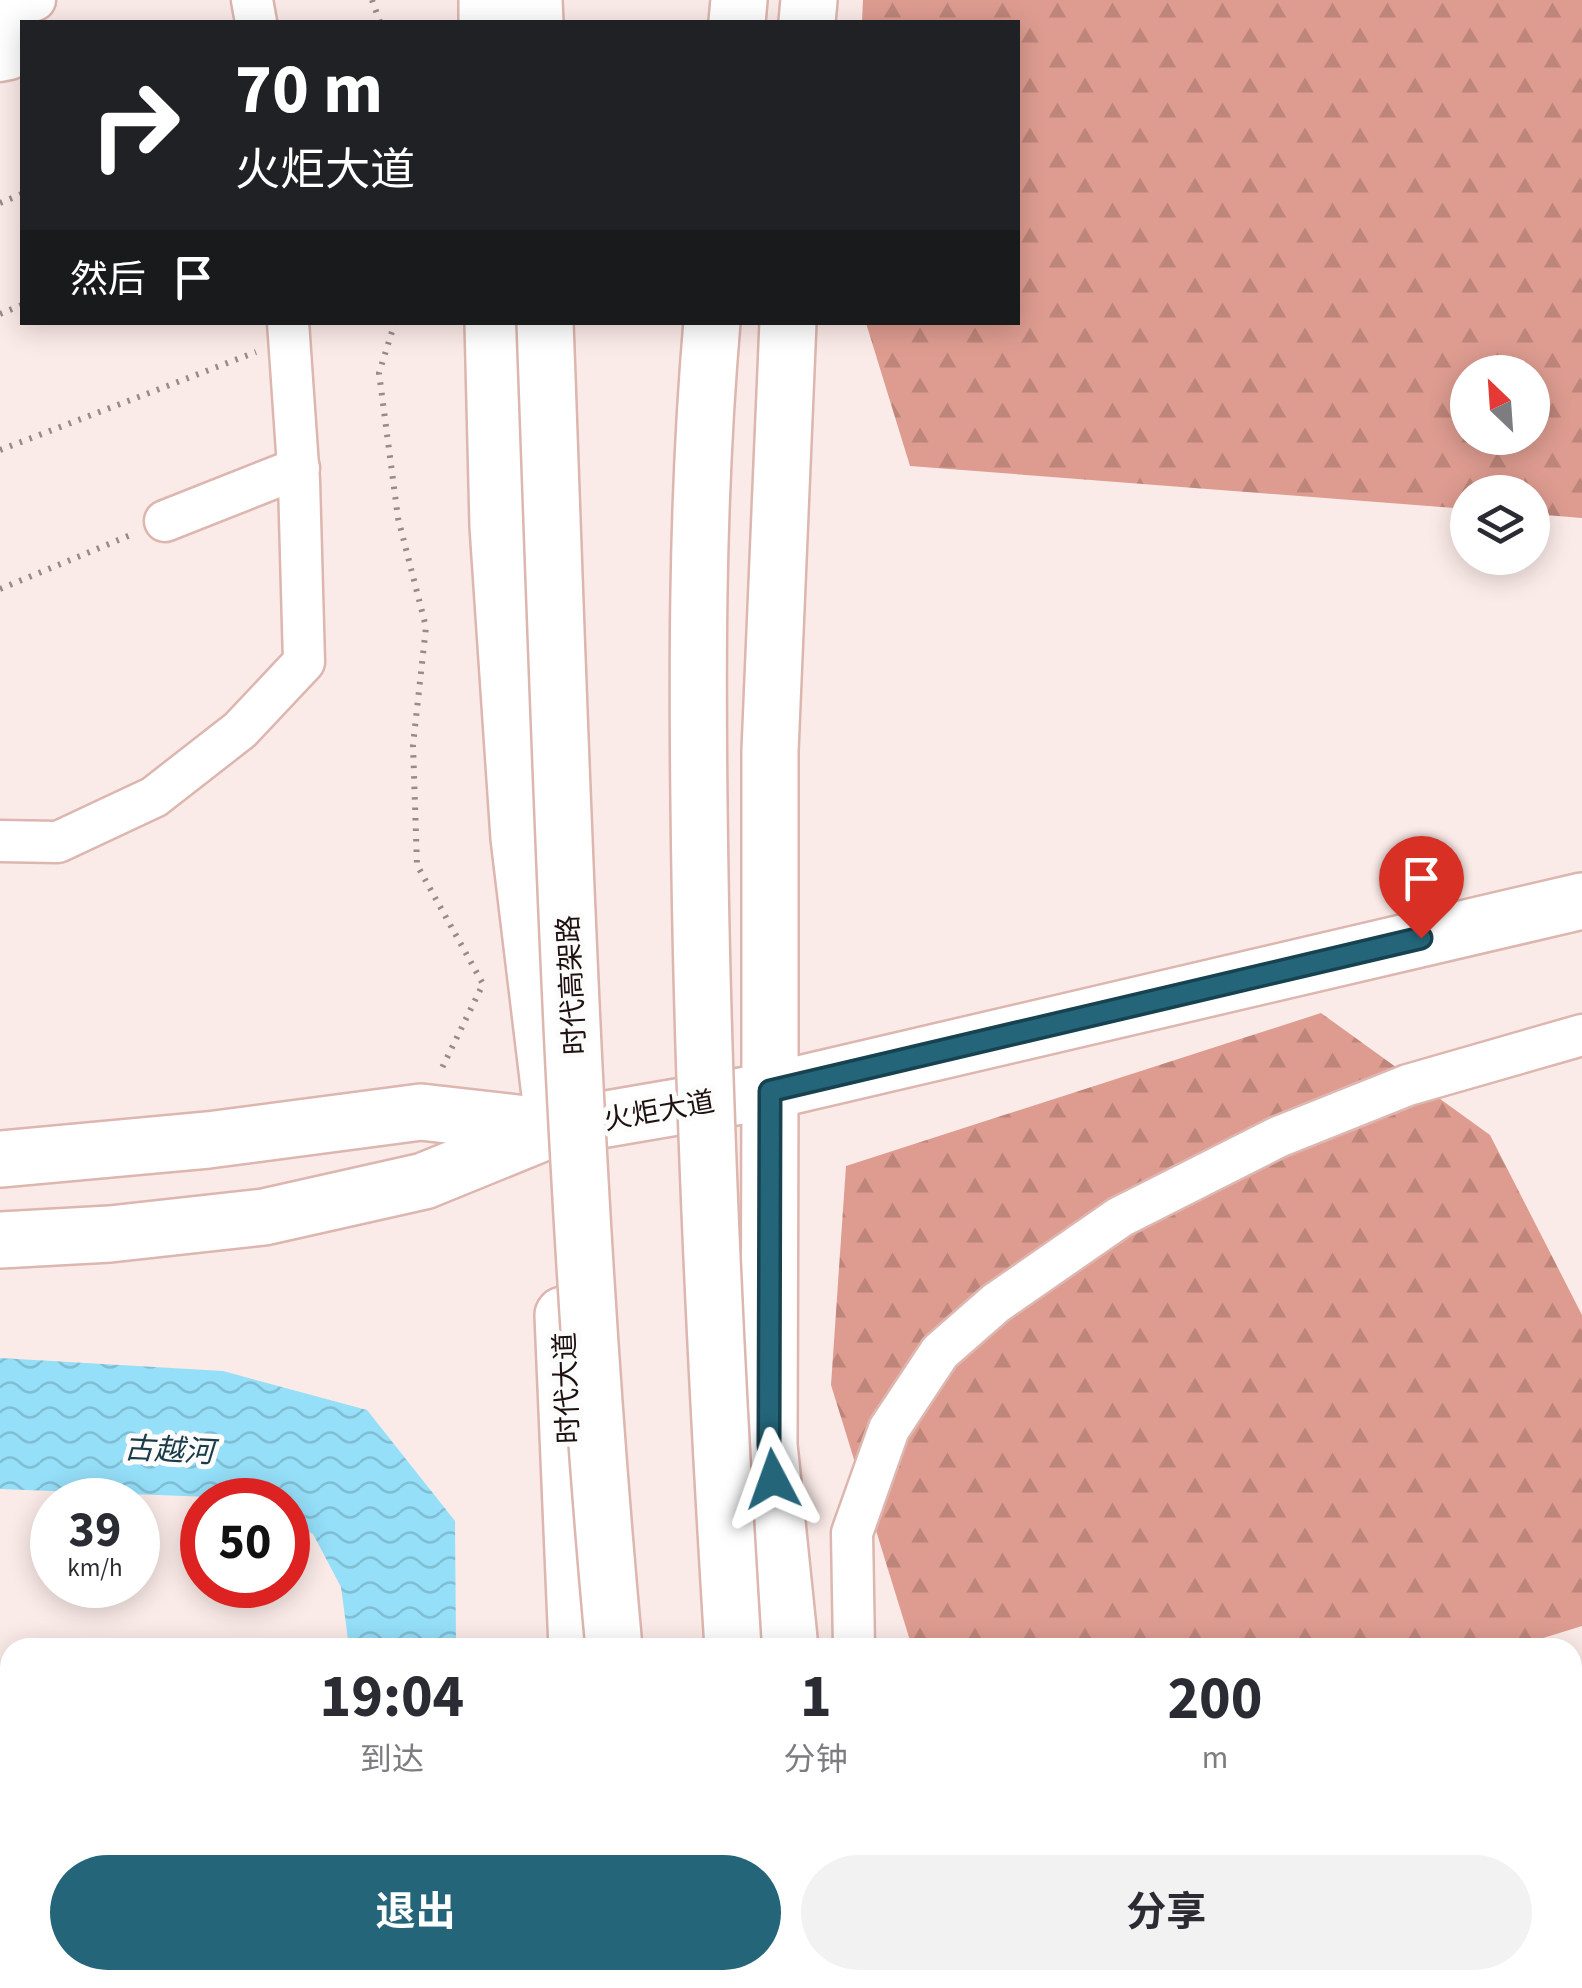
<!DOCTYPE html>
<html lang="zh">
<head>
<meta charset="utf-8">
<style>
  body { margin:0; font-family:"Source Sans 3","Noto Sans SC",sans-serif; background:#f2f2f3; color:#2b2b33; height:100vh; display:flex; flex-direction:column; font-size:38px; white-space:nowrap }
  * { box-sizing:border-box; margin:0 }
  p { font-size:32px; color:#7c7c81 }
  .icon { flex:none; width:55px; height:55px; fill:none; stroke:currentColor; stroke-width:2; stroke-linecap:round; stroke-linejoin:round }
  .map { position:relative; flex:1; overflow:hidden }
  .sheet { position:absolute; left:0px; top:1638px; width:1582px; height:352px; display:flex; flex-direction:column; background:#fff; border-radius:30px 30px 0 0; box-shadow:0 5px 25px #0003 }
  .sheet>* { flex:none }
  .hud { position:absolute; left:20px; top:20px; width:1000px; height:305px; border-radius:0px; box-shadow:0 5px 25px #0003; background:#202124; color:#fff; overflow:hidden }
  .needle { width:65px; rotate:335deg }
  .fabs { position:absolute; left:1450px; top:355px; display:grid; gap:20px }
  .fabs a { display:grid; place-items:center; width:100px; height:100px; border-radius:50%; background:#fff; box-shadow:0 5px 25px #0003; font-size:50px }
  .speed { position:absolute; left:30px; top:1478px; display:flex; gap:20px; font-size:50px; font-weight:700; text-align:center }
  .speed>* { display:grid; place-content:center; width:130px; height:130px; border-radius:50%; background:#fff; box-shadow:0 5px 25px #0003; line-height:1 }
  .speed small { font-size:25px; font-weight:400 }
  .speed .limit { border:15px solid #d22; background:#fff; color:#111 }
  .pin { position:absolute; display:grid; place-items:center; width:85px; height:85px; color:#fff; margin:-102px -42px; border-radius:50% 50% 50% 0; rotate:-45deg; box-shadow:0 0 10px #0007 }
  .pin .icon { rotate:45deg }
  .me { position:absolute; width:110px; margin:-55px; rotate:356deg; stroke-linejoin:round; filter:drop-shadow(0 0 8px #0008) }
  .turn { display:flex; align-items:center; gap:35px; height:210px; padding:0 50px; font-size:45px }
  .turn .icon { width:130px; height:130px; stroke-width:2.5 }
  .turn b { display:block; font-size:70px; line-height:85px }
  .then { display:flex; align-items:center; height:95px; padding:0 50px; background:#0003; gap:20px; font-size:38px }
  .eta { display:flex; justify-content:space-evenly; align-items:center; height:170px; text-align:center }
  .eta b { font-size:60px; font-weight:700; line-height:70px }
  .button { display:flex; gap:20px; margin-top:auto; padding:20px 50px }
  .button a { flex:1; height:115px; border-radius:60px; background:#246579; color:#fff; font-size:40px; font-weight:700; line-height:115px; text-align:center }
  .button a+a { background:#f2f2f3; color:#2b2b33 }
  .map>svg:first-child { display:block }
  .forest { fill:url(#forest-firs); fill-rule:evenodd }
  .water { fill:url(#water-waves) }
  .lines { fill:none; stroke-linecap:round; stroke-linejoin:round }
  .minor-casing { stroke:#dcb6af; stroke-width:45 }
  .secondary-casing { stroke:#dcb6af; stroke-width:60 }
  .primary-casing { stroke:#dcb6af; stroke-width:60 }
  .trunk-casing { stroke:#dcb6af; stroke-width:60 }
  .path { stroke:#998a88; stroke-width:6; stroke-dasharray:2.5 8; stroke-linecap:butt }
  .minor { stroke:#fff; stroke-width:40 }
  .secondary { stroke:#fff; stroke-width:55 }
  .primary { stroke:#fff; stroke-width:55 }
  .trunk { stroke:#fff; stroke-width:55 }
  .trunk-bridge-casing { stroke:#dcb6af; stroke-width:60; stroke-linecap:butt }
  .trunk-bridge { stroke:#fff; stroke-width:55 }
  .route-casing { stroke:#17424f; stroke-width:25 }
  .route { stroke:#246579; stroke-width:18 }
  .labels { text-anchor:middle; stroke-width:10; stroke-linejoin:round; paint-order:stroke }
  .street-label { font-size:28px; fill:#1e110f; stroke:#fcfcfc }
  .water-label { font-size:30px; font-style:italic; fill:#1a3c48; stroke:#fcfcfc }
</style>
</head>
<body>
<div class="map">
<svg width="1582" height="1988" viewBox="0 0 1582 1988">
  <defs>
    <pattern id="forest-firs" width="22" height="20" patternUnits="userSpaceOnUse" patternTransform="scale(2.5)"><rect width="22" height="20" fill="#de9c90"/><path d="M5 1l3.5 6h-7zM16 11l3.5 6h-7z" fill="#be857b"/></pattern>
    <pattern id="water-waves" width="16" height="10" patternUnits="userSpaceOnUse" patternTransform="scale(2.5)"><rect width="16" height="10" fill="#95dff9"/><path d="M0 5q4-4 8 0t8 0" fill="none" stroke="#80bed4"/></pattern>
  </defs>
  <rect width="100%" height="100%" fill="#fbebe8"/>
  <g class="forest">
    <path d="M863,0H1582V518L1533,514L1532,492H1468L1467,509L910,466L866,323L1018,322V22H862ZM1468,372H1532V438H1468Z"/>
    <path d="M1321,1013L1490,1135L1582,1315V1626L1511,1648L912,1647L831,1385L846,1166Z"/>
  </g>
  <g class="water">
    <path d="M0,1358L223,1371L367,1410L455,1521L456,1647H349L341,1587L313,1534L288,1521V1500L0,1489Z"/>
    <path d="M236,1980H380L377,1988H235Z"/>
  </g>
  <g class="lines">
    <g class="minor-casing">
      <g id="minor">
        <path d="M252,0L256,22"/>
        <path d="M0,61L10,59L9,9L35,0"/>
        <path d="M165,521L299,468"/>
        <path d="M0,841L58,842L154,797L240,730L304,662L299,481L288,322"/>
        <path d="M854,1648L852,1533L889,1429L940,1352L996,1303L1120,1217L1278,1137L1408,1085L1582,1035"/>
        <path d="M0,1799L10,1797"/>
        <path d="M1572,1885L1582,1889"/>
        <path d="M183,1980L184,1988"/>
        <path d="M1005,1980L1006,1988"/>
      </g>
    </g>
    <g class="secondary-casing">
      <g id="secondary">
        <path d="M770,1091L769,1445L790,1648"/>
        <path d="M563,1315L577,1648"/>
        <path d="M596,1980L597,1988"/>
        <path d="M826,1980L827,1988"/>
      </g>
    </g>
    <g class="primary-casing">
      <g id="primary">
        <path d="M0,1159L208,1140L421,1112L551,1127"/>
        <path d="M0,1240L110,1234L264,1217L424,1181L554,1128L770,1091L1582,901"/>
      </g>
    </g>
    <g class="trunk-casing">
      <g id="trunk">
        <path d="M487,0V22"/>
        <path d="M534,0L535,22"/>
        <path d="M737,22L739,0"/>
        <path d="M807,22L809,0"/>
        <path d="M493,322L498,526L519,838L554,1128"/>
        <path d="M770,1091V751L788,322"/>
        <path d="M651,1980L652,1988"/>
        <path d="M766,1980L767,1988"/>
      </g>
    </g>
    <g class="path">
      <path d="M372,0L380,22"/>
      <path d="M0,203L22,194"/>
      <path d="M0,314L22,305"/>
      <path d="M395,322L379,373L398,518L426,627L413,745L417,865L483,984L441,1070"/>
      <path d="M0,450L256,352"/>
      <path d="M0,589L133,534"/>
    </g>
    <use href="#minor" class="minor"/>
    <use href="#secondary" class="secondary"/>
    <use href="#primary" class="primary"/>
    <use href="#trunk" class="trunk"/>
    <g class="trunk-bridge-casing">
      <g id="trunk-bridge">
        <path d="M545,322C561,764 573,1207 614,1648"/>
        <path d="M712,322C696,506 697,691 700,875C704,1133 717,1390 733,1648"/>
      </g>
    </g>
    <use href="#trunk-bridge" class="trunk-bridge"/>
  </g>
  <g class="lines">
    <g class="route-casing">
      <path id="route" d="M773,1479L769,1445L770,1091L1421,938"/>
    </g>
    <use href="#route" class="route"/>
  </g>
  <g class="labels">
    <g class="street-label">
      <text transform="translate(571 985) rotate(-93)" y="10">时代高架路</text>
      <text transform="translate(659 1110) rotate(-10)" y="10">火炬大道</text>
      <text transform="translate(566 1388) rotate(-92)" y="10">时代大道</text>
    </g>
    <g class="water-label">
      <text transform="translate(169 1450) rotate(3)" y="10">古越河</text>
    </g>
  </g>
</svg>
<div class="fabs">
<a><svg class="needle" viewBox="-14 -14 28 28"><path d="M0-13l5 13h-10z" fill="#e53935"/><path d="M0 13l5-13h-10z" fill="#7c7c81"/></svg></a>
<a><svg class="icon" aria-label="layers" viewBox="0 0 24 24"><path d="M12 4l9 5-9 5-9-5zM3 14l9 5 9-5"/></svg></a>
</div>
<div class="speed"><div>39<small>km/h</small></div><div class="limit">50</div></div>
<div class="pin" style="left:1421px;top:938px;background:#d93025"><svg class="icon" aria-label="arrive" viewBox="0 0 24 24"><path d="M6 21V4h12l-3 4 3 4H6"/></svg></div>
<svg class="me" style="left:773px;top:1479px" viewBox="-20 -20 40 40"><path d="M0-17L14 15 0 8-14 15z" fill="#246579" stroke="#fff" stroke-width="4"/></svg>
<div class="hud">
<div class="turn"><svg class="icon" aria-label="right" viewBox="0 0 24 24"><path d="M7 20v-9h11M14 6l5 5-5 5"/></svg><div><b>70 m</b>火炬大道</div></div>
<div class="then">然后<svg class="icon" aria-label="arrive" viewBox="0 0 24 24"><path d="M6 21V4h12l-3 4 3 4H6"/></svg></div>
</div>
<section class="sheet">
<div class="eta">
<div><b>19:04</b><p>到达</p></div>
<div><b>1</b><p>分钟</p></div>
<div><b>200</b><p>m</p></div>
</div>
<div class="button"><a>退出</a><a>分享</a></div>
</section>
</div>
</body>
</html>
